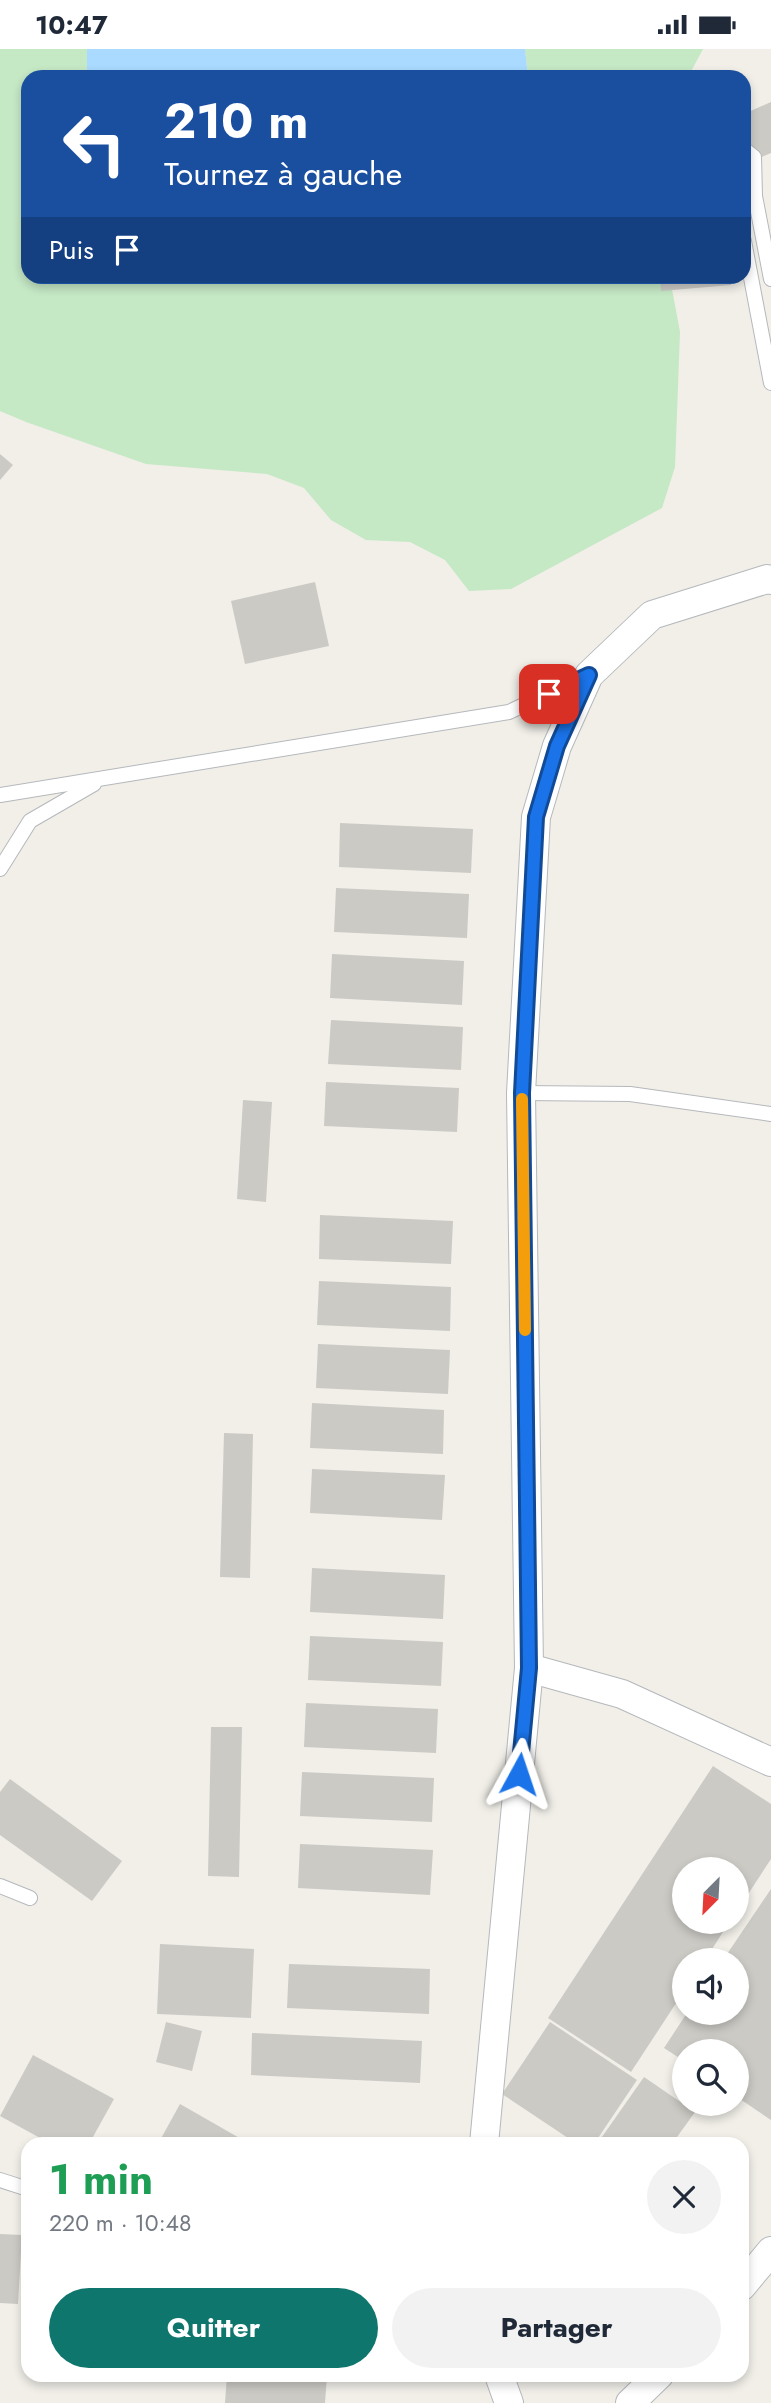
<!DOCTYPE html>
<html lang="fr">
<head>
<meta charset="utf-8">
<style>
  body { margin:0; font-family:Jost,sans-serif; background:#f2f2f3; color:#1f2937; height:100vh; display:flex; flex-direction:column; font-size:26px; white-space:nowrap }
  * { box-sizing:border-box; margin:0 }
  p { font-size:23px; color:#747a83 }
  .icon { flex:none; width:38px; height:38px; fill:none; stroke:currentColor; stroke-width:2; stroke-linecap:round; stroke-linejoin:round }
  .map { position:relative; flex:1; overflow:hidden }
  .drawer { position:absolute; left:21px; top:2088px; width:728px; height:245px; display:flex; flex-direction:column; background:#fff; border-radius:21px; box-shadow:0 4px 10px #0003 }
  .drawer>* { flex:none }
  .guide { position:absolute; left:21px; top:21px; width:730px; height:214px; border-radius:21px; box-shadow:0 4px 10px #0003; background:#1a4fa0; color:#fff; overflow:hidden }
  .needle { width:46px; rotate:204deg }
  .fabs { position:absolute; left:672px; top:1808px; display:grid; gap:14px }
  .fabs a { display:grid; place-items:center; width:77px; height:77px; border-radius:50%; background:#fff; box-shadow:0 4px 10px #0003; font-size:35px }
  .pin { position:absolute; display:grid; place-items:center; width:60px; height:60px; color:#fff; margin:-30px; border-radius:14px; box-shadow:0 4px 10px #0006 }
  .me { position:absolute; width:77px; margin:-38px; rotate:5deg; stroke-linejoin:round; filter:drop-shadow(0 0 5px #0008) }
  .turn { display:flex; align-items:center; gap:24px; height:147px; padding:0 28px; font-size:32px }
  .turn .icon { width:91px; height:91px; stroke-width:2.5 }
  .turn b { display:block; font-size:49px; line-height:60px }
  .then { display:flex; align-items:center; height:66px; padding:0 28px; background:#0003; gap:14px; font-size:26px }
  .round { display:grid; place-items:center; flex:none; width:74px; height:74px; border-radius:37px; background:#f2f2f3 }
  .headline { display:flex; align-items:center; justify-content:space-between; height:119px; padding:0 28px }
  h1 { font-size:42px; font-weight:700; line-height:52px; color:#1e9e55 }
  .cta { display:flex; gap:14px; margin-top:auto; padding:14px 28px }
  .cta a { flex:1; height:80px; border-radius:42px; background:#0f766e; color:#fff; font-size:28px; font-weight:700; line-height:80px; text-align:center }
  .cta a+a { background:#f2f2f3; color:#1f2937 }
  .status { display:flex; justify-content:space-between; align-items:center; height:49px; padding:0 35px; background:#fff; direction:ltr }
  .status svg { height:19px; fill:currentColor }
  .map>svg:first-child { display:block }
  .green { fill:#c5e8c5 }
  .water { fill:#aadaff }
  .building { fill:#cccac5 }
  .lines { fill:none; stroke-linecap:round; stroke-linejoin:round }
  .service-casing { stroke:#b5b8bc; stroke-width:16 }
  .minor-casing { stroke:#b5b8bc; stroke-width:30 }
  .service { stroke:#fff; stroke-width:14 }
  .minor { stroke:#fff; stroke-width:28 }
  .route-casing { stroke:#114b97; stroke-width:18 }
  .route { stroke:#1a73e8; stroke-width:12 }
  .slow { stroke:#f59e0b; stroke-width:12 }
</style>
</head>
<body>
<div class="status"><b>10:47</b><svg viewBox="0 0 49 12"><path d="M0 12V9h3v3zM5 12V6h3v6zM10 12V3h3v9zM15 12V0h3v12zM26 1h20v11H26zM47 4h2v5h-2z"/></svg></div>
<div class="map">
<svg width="771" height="2354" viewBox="0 0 771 2354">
  <rect width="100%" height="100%" fill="#f1efe8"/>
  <g class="green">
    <path d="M0,0H87V28H28V228H665L672,240L680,283L675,418L662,459L511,540L469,542L445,511L410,493L366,491L331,471L304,439L267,425L146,415L26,373L0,362Z"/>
    <path d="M525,0H703L688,28H528Z"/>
  </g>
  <path class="water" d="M87,0H525L528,28H87Z"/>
  <g class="building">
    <path d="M771,53V104L750,113L744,99V65Z"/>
    <path d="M660,228H730L731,236L661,242Z"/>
    <path d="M0,405L13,416L0,431Z"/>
    <path d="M315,533L329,597L245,615L231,552Z"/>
    <path d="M340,774L473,780L471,824L339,818Z"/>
    <path d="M336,839L469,845L467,889L334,883Z"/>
    <path d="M332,905L464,912L462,956L330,949Z"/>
    <path d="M331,971L463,978L461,1021L328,1015Z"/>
    <path d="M326,1033L459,1039L457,1083L324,1077Z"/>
    <path d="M243,1051L272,1053L266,1153L237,1150Z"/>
    <path d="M320,1166L453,1172L451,1215L319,1210Z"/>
    <path d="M319,1232L451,1238L450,1282L317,1276Z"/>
    <path d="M318,1295L450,1301L448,1345L316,1339Z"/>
    <path d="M312,1354L444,1361L443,1405L310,1399Z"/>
    <path d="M224,1384L253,1385L250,1529L220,1528Z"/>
    <path d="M312,1420L445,1426L442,1471L310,1464Z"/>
    <path d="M312,1519L445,1526L443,1570L310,1563Z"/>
    <path d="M310,1587L443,1593L441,1637L308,1631Z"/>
    <path d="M306,1654L438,1660L436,1704L304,1698Z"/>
    <path d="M211,1678H242L239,1828L208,1827Z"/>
    <path d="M713,1717L771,1755V1810L737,1862V1820H684V1872H730L705,1911H684V1942L631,2023L548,1969Z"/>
    <path d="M302,1723L434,1729L432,1773L300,1767Z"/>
    <path d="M10,1730L122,1812L92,1852L0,1786V1743Z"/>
    <path d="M300,1795L433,1801L430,1846L298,1839Z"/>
    <path d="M771,1840V2071L737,2048V2002H684V2012L664,1999L687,1964H737V1911H723Z"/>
    <path d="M160,1895L254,1900L251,1969L157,1965Z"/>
    <path d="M289,1915L430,1920L429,1965L287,1959Z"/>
    <path d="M166,1973L202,1982L192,2022L156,2013Z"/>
    <path d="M550,1973L637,2031L594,2095H577L502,2045Z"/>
    <path d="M252,1984L422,1992L420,2034L251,2026Z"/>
    <path d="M33,2006L114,2050L89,2095H51L0,2067Z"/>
    <path d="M644,2028L695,2063L672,2095H597Z"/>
    <path d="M180,2055L250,2095H158Z"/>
    <path d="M0,2185L22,2186L18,2255L0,2254Z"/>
    <path d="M227,2326H327L325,2354H225Z"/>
  </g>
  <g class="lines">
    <g class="service-casing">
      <g id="service">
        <path d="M744,100L754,108L755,147L771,230"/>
        <path d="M744,192L771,334"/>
        <path d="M0,746L509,663L587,626"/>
        <path d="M0,820L30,772L94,735"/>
        <path d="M521,1044L630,1045L771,1065"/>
        <path d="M0,1837L30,1849"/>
        <path d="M0,2131L28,2140"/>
      </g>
    </g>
    <g class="minor-casing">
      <g id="minor">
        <path d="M529,1619L622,1645L771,1713"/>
        <path d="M484,2095L529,1619L521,1044L536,768L557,697L589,626L652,566L767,530L771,531"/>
        <path d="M742,2237L771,2202"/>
        <path d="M499,2326L509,2354"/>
        <path d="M630,2354L659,2326"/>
      </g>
    </g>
    <use href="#service" class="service"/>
    <use href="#minor" class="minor"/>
  </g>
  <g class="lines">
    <g class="route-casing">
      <path id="route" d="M519,1725L529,1619L522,1044L536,768L557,697L589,626L549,645"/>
    </g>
    <use href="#route" class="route"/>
    <path class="slow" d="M522,1050L525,1281"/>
  </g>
</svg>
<div class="fabs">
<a><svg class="needle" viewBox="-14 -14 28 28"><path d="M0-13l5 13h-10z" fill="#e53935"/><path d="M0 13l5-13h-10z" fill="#747a83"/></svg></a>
<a><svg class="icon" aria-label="sound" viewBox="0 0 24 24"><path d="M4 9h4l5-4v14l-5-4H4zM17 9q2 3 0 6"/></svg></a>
<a><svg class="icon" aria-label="search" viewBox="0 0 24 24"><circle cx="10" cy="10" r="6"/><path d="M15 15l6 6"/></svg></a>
</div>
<div class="pin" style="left:549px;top:645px;background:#d93025"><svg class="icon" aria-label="arrive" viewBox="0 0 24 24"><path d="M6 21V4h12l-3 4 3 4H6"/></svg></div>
<svg class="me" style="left:519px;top:1725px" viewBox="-20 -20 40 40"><path d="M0-17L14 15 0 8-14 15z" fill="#1a73e8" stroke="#fff" stroke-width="4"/></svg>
<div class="guide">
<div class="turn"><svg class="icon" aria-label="left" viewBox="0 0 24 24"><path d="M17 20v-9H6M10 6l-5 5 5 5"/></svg><div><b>210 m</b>Tournez à gauche</div></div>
<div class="then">Puis<svg class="icon" aria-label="arrive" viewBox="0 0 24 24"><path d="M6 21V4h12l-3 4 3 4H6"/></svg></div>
</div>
<section class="drawer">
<div class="headline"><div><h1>1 min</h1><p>220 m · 10:48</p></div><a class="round"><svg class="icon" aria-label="close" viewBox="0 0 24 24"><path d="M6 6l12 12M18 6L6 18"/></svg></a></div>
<div class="cta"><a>Quitter</a><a>Partager</a></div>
</section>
</div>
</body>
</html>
